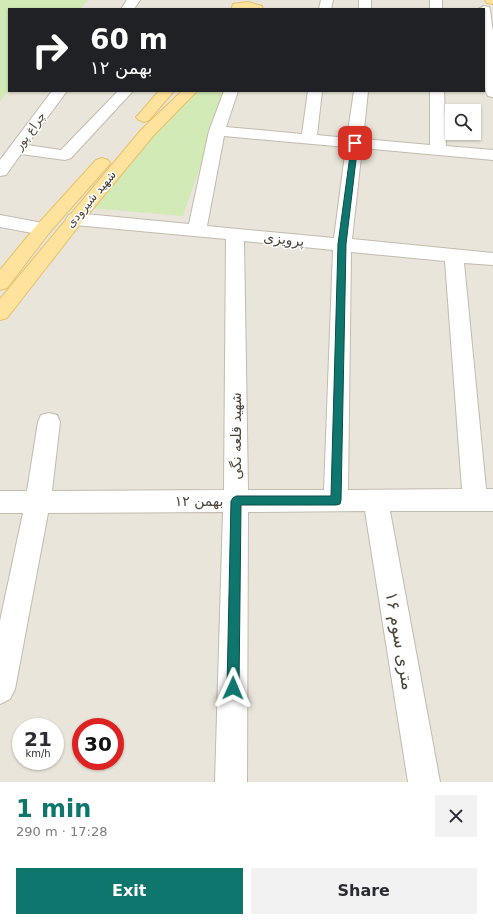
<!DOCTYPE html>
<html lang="en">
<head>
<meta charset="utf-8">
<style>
  body { margin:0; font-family:"DejaVu Sans","Noto Naskh Arabic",sans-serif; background:#f2f2f3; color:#2b2b33; height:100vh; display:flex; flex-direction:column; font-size:15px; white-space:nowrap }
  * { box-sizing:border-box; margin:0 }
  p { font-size:13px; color:#7c7c81 }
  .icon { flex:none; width:22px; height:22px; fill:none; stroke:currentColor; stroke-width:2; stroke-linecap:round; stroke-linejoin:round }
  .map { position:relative; height:782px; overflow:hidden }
  .details { display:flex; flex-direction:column; background:#fff; flex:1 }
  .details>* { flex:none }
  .guide { position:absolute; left:8px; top:8px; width:477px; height:84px; border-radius:0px; box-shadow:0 1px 3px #0004; background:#202124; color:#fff; overflow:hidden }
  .tools { position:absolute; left:445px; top:104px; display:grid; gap:8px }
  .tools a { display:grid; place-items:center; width:36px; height:36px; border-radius:0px; background:#fff; box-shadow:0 1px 3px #0004; font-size:20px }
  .speed { position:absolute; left:12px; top:718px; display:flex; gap:8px; font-size:20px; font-weight:700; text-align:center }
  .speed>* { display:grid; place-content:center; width:52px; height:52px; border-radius:50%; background:#fff; box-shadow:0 1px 3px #0004; line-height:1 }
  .speed small { font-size:10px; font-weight:400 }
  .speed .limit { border:6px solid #d22; background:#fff; color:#111 }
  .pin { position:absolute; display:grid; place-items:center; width:34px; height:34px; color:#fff; margin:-17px; border-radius:8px; box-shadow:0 2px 6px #0006 }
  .me { position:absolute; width:44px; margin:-22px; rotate:1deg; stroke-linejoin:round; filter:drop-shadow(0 0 3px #0008) }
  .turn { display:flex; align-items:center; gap:14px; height:84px; padding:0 16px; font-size:18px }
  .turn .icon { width:52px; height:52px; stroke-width:2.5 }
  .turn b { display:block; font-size:28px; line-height:34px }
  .round { display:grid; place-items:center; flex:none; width:42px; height:42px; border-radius:0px; background:#f2f2f3 }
  .head { display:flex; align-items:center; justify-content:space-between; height:68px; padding:0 16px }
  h1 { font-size:24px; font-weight:700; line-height:30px; color:#0f766e }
  .button { display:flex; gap:8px; margin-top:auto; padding:8px 16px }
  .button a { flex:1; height:46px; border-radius:0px; background:#0f766e; color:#fff; font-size:16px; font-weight:700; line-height:46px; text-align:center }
  .button a+a { background:#f2f2f3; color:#2b2b33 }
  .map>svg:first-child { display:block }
  .residential { fill:#eae5da; fill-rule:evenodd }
  .green { fill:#d2eab5 }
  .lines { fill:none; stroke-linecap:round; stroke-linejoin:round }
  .minor-casing { stroke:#c2bbae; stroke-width:2 }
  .major-casing { stroke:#e6c16a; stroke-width:2 }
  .minor { fill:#fff; fill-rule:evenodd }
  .major { fill:#ffe39c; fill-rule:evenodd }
  .route { fill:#0f766e; stroke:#0a4d48 }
  .labels { text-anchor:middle; stroke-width:3; stroke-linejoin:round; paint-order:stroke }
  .far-street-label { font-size:12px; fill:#4b4439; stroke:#fff }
  .street-label { font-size:14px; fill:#4b4439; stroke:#fff }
  .near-street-label { font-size:17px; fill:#4b4439; stroke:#fff }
</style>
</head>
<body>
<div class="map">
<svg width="493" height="782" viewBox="0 0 493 782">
  <rect width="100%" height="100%" fill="#f6f3ec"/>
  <path class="residential" d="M0,0H493V782H0ZM9,9H484V91H9ZM452,111H474V133H452ZM21,727H55V761H21ZM81,727H115V761H81Z"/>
  <g class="green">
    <path d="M0,0H88L80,9H9V90L0,101Z"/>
    <path d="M193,91H226L183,216L89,208Z"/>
  </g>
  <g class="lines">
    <g class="minor-casing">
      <g id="minor">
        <path d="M127,0H140L134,9H121Z"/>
        <path d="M321,0H333L331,9H319Z"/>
        <rect x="359" y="0" width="12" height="9"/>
        <rect x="430" y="0" width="12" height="9"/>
        <path d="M484,6L489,7L490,10L493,32V97L488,96C480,85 484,25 484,9H478Z"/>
        <path d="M52,91H67L27,145L61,150L118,91H133L71,158L65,160L21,154L6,175L0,176V160Z"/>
        <path d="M224,91H238L226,127L302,134L308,91H322L317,135L347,138L354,91H368L363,139L430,145V91H444L446,146L493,150V160L362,148L352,239L493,253V265L464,263L486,489H493V511H390L440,782H408L365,511L248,512L247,782H215L223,512L48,513L15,689L10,699L0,704V621L23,513H0V491H27L38,422L41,415L49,413L57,415L60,422L52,491L224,490L226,239L75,225L69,223L66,219L69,215L75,213L189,224L209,131ZM224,136L346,147L334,238L207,226ZM244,241L333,250L324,490H248ZM351,252L445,261L462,489L348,490Z"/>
        <path d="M0,215L43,223L49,225L52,229L49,233L43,235L0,227Z"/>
      </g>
    </g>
    <g class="major-casing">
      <g id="major">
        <path d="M485,0H493V4L487,3Z"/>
        <path d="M248,2L262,6L263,9H233L232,7L233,4Z"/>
        <path d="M159,91H174L149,120L144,122L139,120L136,117L139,114Z"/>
        <path d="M182,91H197L153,136L81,223L7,318L0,320V299L141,130Z"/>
        <path d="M102,158L108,160L110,163L108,166L49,233L7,288L0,290V270L37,225L96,160Z"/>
      </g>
    </g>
    <use href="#minor" class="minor"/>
    <use href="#major" class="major"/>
  </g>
  <path class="route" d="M352,141L358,143L346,244L341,500L340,504L336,505H241L239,688L237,693L233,694L229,693L227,688L231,501L233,498L236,496H331L338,244Z"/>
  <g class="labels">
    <g class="far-street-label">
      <text transform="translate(30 131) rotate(-54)" y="4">چراغ پور</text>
      <text transform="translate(91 199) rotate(-50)" y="4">شهید شیرودی</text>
    </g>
    <g class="street-label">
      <text transform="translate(284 239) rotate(6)" y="5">پرویزی</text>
      <text transform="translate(236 436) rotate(-90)" y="5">شهید قلعه نگی</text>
      <text x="199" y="506">۱۲ بهمن</text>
    </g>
    <g class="near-street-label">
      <text transform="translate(400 641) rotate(80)" y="6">۱۶ متری سوم</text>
    </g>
  </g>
</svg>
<div class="tools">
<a><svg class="icon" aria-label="search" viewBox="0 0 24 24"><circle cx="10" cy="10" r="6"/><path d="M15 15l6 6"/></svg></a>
</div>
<div class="speed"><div>21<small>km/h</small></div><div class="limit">30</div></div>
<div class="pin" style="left:355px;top:143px;background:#d93025"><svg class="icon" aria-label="arrive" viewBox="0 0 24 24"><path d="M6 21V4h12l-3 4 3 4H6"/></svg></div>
<svg class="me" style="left:233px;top:688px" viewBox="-20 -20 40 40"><path d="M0-17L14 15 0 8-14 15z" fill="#0f766e" stroke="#fff" stroke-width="4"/></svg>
<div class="guide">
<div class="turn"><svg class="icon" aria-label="right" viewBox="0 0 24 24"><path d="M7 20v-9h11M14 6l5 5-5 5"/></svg><div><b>60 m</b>۱۲ بهمن</div></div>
</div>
</div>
<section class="details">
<div class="head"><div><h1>1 min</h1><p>290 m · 17:28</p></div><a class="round"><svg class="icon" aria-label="close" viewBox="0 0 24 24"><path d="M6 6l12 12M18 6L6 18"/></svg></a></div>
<div class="button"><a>Exit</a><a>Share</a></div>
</section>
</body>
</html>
